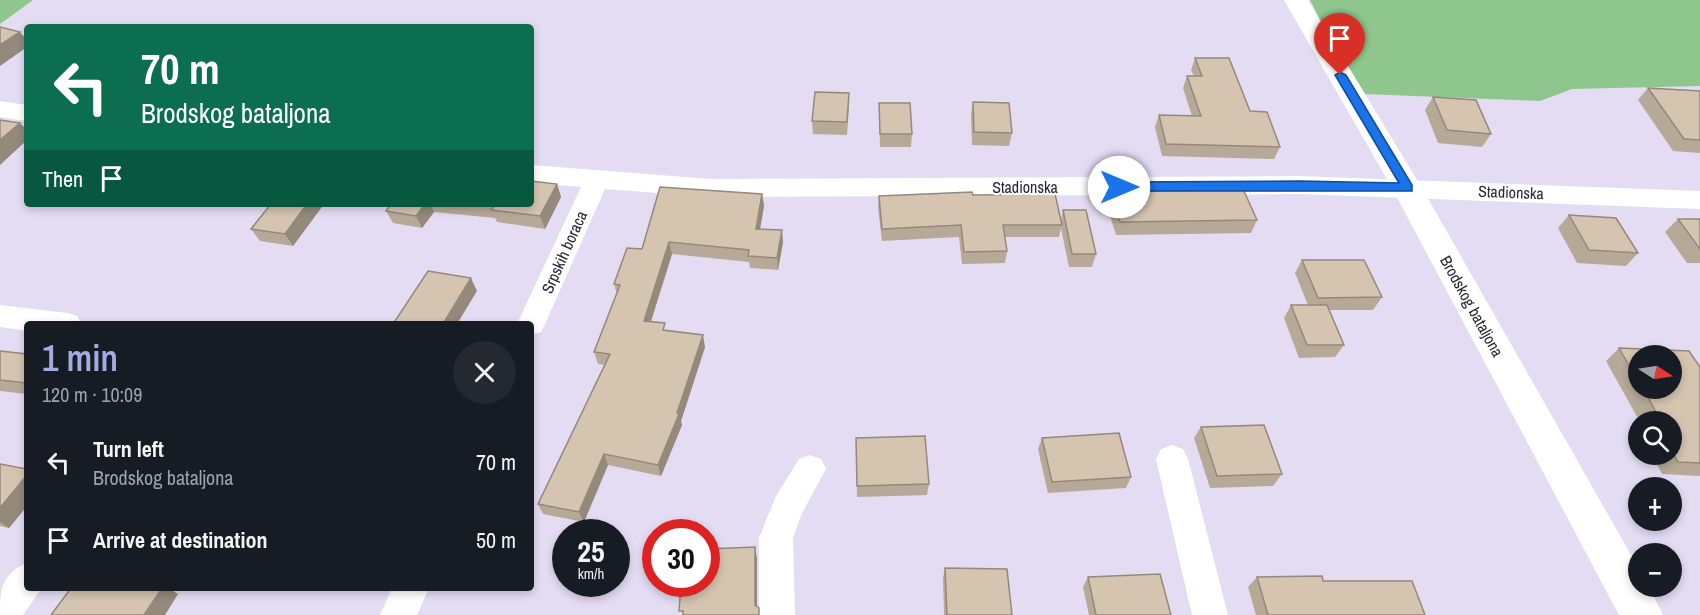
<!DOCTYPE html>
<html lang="en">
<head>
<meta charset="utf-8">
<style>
  body { margin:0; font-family:"Archivo Narrow",sans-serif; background:#242831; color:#f1f3f6; height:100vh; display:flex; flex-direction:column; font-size:22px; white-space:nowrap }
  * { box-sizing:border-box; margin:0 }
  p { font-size:20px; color:#9ea1a6 }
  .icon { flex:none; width:33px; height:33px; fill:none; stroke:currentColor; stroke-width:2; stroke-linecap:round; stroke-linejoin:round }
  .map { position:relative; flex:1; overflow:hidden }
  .panel { position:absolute; left:24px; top:321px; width:510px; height:270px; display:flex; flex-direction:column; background:#171b24; border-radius:6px; box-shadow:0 3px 9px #0003 }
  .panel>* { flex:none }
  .guide { position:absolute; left:24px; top:24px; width:510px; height:183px; border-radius:6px; box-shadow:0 3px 9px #0003; background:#0b6e4f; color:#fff; overflow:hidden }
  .needle { width:39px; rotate:102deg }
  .buttons { position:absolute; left:1628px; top:345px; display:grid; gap:12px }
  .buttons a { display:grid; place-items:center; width:54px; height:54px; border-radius:50%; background:#171b24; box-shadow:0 3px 9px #0003; font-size:30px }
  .speed { position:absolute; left:552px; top:519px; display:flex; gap:12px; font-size:30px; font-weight:700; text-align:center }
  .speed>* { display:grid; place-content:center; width:78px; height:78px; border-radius:50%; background:#171b24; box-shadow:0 3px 9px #0003; line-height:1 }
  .speed small { font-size:15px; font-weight:400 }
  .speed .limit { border:9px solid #d22; background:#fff; color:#111 }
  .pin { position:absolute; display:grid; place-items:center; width:51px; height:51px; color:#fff; margin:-62px -26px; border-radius:50% 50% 50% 0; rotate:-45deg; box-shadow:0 0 6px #0007 }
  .pin .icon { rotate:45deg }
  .me { position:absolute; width:66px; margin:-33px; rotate:90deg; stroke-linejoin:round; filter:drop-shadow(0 0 4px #0008) }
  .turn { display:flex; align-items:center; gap:21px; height:126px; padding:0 18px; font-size:27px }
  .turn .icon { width:78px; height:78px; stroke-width:2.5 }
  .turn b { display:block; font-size:42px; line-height:51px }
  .then { display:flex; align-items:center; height:57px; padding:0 18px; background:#0003; gap:12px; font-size:22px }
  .round { display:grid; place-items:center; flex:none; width:63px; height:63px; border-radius:32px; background:#242831 }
  .head { display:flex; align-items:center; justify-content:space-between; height:102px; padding:0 18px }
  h1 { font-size:36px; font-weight:600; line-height:45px; color:#a3abe1 }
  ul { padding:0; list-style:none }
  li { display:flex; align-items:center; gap:18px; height:78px; padding:0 18px }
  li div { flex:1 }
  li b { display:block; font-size:22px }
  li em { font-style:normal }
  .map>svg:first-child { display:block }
  .green { fill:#8ec68d }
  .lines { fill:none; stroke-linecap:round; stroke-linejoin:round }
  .minor { fill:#fff; fill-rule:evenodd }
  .tertiary { fill:#fff; fill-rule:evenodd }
  .wall { fill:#b6a997; fill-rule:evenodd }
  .shaded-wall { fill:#94897b }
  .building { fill:#d4c4b0; stroke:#94897b; stroke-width:1.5 }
  .route { fill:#1a73e8; stroke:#114b97; stroke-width:1.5 }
  .labels { text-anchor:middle; stroke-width:4.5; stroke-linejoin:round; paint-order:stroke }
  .street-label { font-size:16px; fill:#2a2730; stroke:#fff }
</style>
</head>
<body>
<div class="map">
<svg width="1700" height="615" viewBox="0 0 1700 615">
  <rect width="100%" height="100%" fill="#e4dcf3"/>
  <g class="green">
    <path d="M0,0H33L0,24Z"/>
    <path d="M1310,0H1700V86L1572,89L1540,101L1365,94L1324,28Z"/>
  </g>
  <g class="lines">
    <g class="minor">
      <path d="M0,101L27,105V121L0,117Z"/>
      <path d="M531,165L711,179L1299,176L1700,191V209L1299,194L711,197L605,189L545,324L541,332L531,335V324H517L581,187L531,183Z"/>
      <path d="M0,305L67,313L77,316L81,324H27V331L0,327Z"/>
      <path d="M1172,445L1183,449L1188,459L1228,615H1192L1156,459L1161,449Z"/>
      <path d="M810,455L821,459L826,469L802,513L793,538L795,615H759V538L776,496L799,459Z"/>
      <path d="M27,563V588H41L39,592L23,615H0C0,590 1,574 27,563Z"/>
      <path d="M392,588H429L417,615H380Z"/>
    </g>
    <path class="tertiary" d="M1284,0H1308L1422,188L1638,567V586H1649L1663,615H1619L1392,188Z"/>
  </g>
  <g class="wall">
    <path d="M1195,58L1250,111L1280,147L1274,159L1162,156L1155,127L1159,115L1192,116L1183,88L1187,76H1194L1191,70Z"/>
    <path d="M1648,88L1700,91V153L1673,151L1638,100Z"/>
    <path d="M1433,97L1491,134L1482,147L1438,143L1425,110Z"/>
    <path d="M973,102L1012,133L1009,146L972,145L971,115Z"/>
    <path d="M879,103L912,134L911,147H880Z"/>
    <path d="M849,106L847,135L813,134L812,121Z"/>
    <path d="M557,184L561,197L545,229L497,222L495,218L434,212L422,228L393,223L386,211L391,204H531Z"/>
    <path d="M1111,192L1257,220L1251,233L1116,235L1107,206Z"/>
    <path d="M762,194L764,206L760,229L783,242L778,270L750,268L749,262L672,254L651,322L667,331L705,347L681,421L682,425L661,476L608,465L584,522L543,514L538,504L605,365L598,364L594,352L617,294L614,284L642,249Z"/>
    <path d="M973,195L1061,220L1063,210L1096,254L1092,267H1069L1061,228L1059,237H1005L1007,251L1005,263L962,264L959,237L882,241L878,208L879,196Z"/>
    <path d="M270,204H324L293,246L260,241L251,229Z"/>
    <path d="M1569,215L1638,253L1626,266L1577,263L1558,228Z"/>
    <path d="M1678,219H1700V263H1687L1665,232Z"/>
    <path d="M1302,260L1382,297L1373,310H1329L1344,345L1335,357L1299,358L1284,318L1291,305H1308L1295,273Z"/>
    <path d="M1619,348L1700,367V476L1662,474L1652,454H1671V422H1640L1606,361ZM1638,356L1671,388H1638Z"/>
    <path d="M0,351L27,354V394L0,391Z"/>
    <path d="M1201,427L1282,474L1273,486L1210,488L1194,438Z"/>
    <path d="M856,438L929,484L927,495L857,497Z"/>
    <path d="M1042,438L1131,477L1126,488L1048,493L1038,449Z"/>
    <path d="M0,464L27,469V506L9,528L0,526Z"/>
    <path d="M945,568L1012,615H944L943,578Z"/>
    <path d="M1088,577L1171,615H1089L1083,587Z"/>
    <path d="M1257,577L1323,581L1425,615H1256L1248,587Z"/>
  </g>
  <g class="shaded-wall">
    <path d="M20,32L27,40V47L0,66V45Z"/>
    <path d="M20,123L27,130V140L0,165V140Z"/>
    <path d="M557,184L561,197L545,229L540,216Z"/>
    <path d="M762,194L764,206L758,241L756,229Z"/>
    <path d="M307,204H324L293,246L285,234Z"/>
    <path d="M425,204H430L434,212L422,228L416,216Z"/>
    <path d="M782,230L783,242L778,270L777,258Z"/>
    <path d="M669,242L672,254L647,333L644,321Z"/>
    <path d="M471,278L477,291L457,324H443Z"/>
    <path d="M703,335L705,347L681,421L682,425L661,476L658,465L677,413Z"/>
    <path d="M604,454L608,465L584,522L579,512Z"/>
    <path d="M27,475V506L9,528L0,522V508Z"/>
    <path d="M755,547L757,558V615L755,605Z"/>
    <path d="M162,588H169L178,594L165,615H144Z"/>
  </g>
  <g class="building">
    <path d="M0,27L20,32L0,45Z"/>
    <path d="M1195,58H1229L1250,111L1267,112L1280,147L1166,144L1159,115L1201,116L1187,76H1202Z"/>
    <path d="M1648,88L1700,91V140L1684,139Z"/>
    <path d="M815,92L849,93L847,122L812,121Z"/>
    <path d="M1433,97L1476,100L1491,134L1447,130Z"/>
    <path d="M973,102L1009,103L1012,133L974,132Z"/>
    <path d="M879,103H910L912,134H880Z"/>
    <path d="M0,120L20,123L0,140Z"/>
    <path d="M531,181L557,184L540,216L491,210L494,206L471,204H531Z"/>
    <path d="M660,187L762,194L756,229L782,230L777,258L748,256L749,250L669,242L644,321L665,323L663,330L703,335L677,413L679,414L658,465L604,454L579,512L538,504L610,354L594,352L620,285L614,284L627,248L642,249Z"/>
    <path d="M1243,189L1257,220L1120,222L1111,192Z"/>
    <path d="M972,192L973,195L1055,194L1062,225H1003L1007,251L964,252L961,225L882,229L879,196Z"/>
    <path d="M271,204H307L285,234L251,229Z"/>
    <path d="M391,204H425L416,216L386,211Z"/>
    <path d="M1063,210H1086L1096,254H1072Z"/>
    <path d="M1569,215L1616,218L1638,253L1589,250Z"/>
    <path d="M1678,219H1700V249Z"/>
    <path d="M1302,260H1364L1382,297L1318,298Z"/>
    <path d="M428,271L471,278L443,324H393Z"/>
    <path d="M1291,305H1327L1344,345H1307Z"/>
    <path d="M1619,348L1689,351L1700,367V463L1678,462L1671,450V422H1655L1651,415L1658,416L1643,388H1671V356H1638V381Z"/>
    <path d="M0,351L27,354V383L0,380Z"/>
    <path d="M1264,425L1282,474L1217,476L1201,427Z"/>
    <path d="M1119,433L1131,477L1052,482L1042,438Z"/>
    <path d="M925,436L929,484L857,486L856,438Z"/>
    <path d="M0,464L27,469V475L0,508Z"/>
    <path d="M755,547V605L759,608V615H683V611H679L681,584H706V549Z"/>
    <path d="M945,568L1007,569L1012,615H947Z"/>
    <path d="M1160,574L1171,615H1096L1088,577Z"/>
    <path d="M1322,576L1323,581H1412L1425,615H1268L1257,577Z"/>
    <path d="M71,588H162L144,615H51Z"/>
  </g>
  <path class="route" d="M1340,72L1346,75L1412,185V191H1119L1113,187L1119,182L1299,181L1399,183L1335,75Z"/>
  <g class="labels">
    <g class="street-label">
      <text x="1025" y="193">Stadionska</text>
      <text transform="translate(1511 192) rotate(2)" y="6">Stadionska</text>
      <text transform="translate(564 252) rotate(-66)" y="6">Srpskih boraca</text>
      <text transform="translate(1472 306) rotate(61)" y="6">Brodskog bataljona</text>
    </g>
  </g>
</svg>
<div class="buttons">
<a><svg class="needle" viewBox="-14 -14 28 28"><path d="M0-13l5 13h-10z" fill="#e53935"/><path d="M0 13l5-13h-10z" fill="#9ea1a6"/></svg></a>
<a><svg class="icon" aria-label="search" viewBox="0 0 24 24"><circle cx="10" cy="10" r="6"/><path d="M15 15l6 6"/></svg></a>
<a>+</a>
<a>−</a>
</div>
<div class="speed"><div>25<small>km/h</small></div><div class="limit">30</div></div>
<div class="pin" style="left:1340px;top:75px;background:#d93025"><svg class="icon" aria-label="arrive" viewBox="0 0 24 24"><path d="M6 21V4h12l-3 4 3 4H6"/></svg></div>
<svg class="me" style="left:1119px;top:187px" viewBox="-20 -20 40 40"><circle r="19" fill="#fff"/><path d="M0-13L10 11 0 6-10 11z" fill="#1a73e8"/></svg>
<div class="guide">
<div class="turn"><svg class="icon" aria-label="left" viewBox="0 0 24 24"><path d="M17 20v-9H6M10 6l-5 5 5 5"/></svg><div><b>70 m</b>Brodskog bataljona</div></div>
<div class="then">Then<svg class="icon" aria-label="arrive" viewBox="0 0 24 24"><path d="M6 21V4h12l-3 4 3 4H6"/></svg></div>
</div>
<section class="panel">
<div class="head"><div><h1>1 min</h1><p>120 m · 10:09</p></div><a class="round"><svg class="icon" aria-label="close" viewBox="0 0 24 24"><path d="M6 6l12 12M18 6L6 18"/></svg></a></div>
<ul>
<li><svg class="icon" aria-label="left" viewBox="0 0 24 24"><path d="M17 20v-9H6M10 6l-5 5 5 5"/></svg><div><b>Turn left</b><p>Brodskog bataljona</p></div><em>70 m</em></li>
<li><svg class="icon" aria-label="arrive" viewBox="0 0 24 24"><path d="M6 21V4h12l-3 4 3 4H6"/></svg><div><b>Arrive at destination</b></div><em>50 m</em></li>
</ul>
</section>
</div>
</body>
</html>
